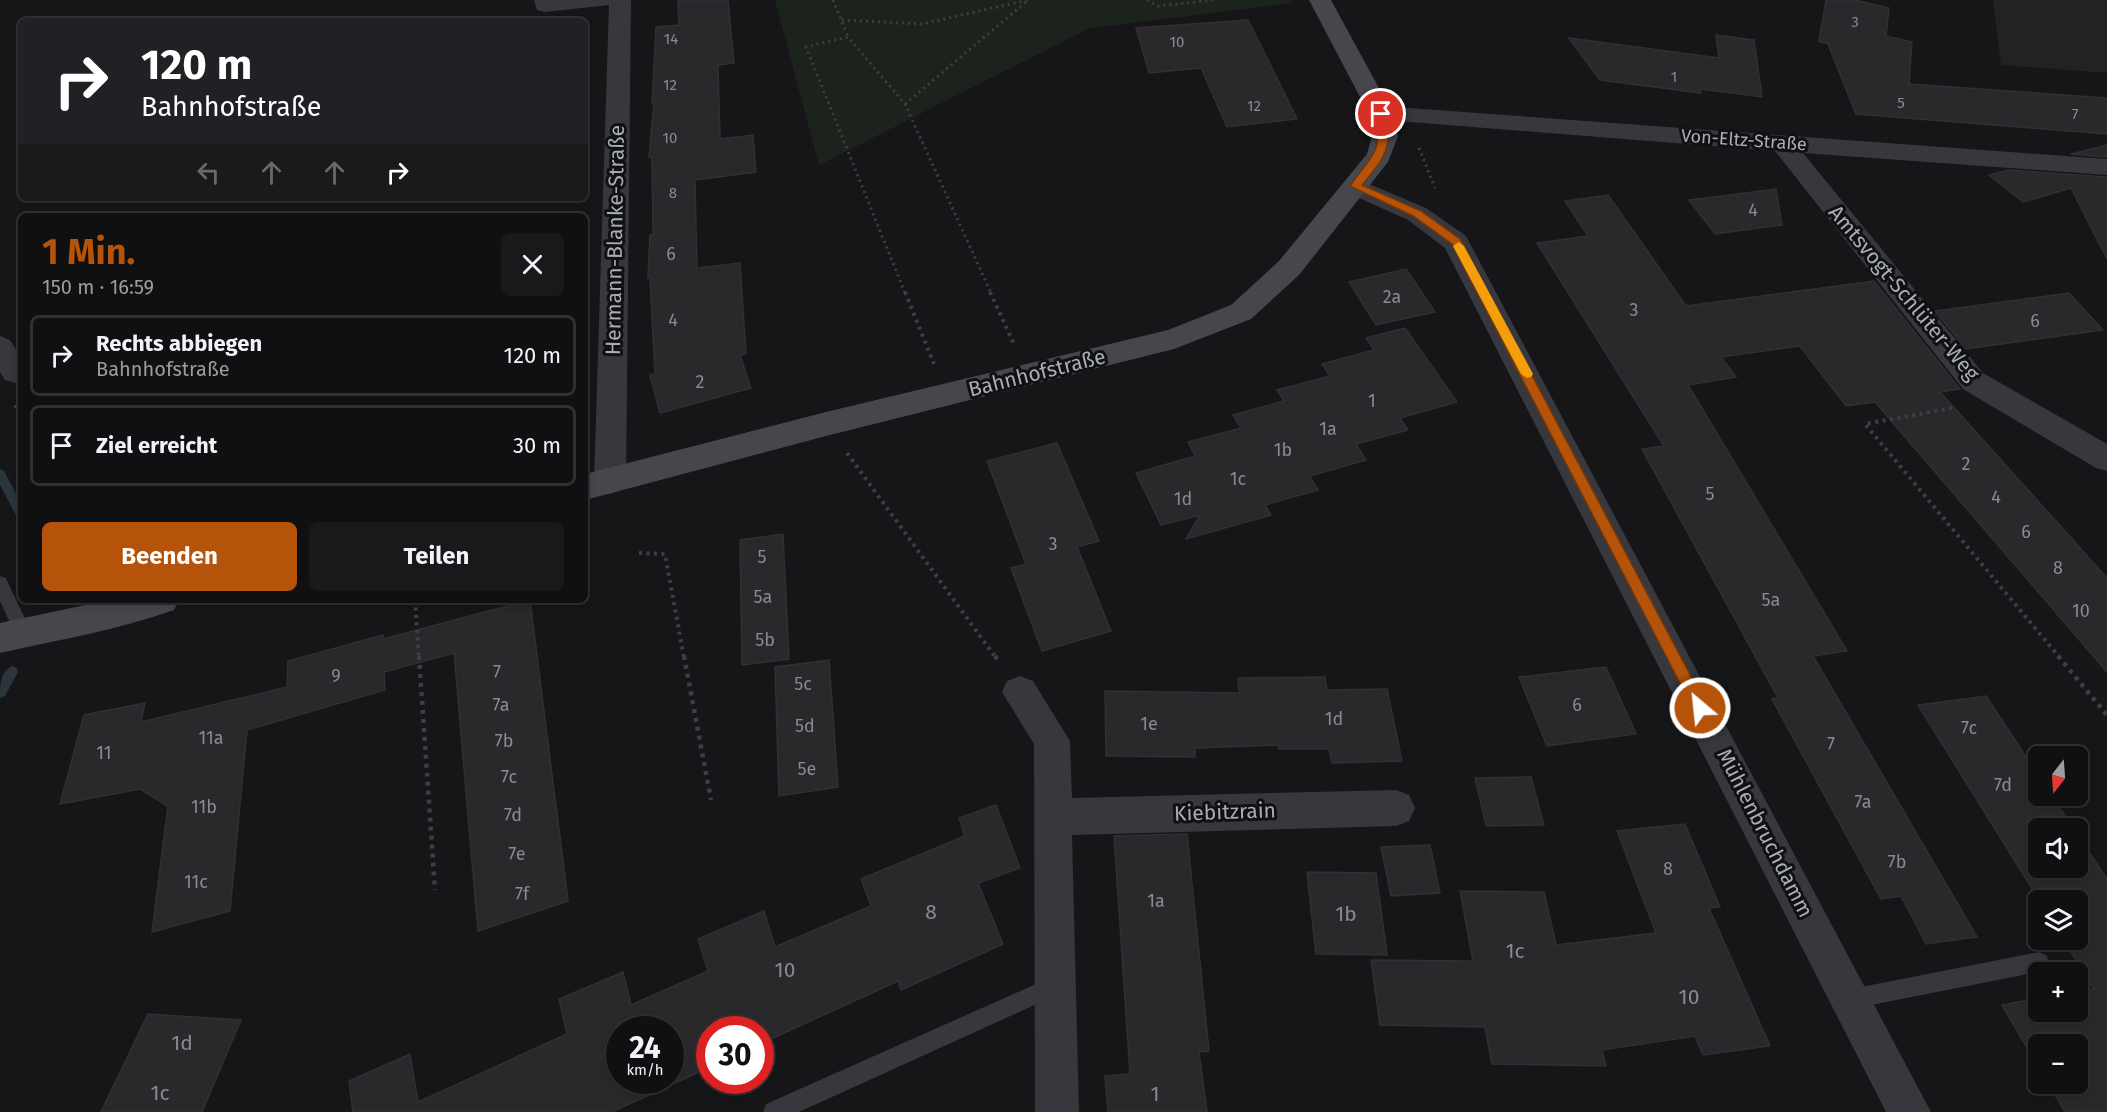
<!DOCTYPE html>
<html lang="de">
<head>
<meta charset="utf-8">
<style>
  body { margin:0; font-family:"Fira Sans",sans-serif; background:#19191b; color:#f1f3f6; height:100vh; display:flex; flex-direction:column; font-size:22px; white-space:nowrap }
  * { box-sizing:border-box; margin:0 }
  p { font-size:20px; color:#9c9d9f }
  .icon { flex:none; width:33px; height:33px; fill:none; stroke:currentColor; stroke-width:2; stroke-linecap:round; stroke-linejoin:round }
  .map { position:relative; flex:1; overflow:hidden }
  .side { position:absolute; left:18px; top:213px; width:570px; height:390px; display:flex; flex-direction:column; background:#101012; border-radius:9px; box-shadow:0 3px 9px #0003,0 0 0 2px #303032 }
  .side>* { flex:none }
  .banner { position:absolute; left:18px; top:18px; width:570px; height:183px; border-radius:9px; box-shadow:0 3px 9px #0003,0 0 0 2px #303032; background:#202124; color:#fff; overflow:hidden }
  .needle { width:39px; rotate:197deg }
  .fabs { position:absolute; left:2028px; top:746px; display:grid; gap:12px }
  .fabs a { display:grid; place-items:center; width:60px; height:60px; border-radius:9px; background:#101012; box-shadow:0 3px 9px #0003,0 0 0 2px #303032; font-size:30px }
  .speed { position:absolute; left:606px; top:1016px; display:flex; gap:12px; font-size:30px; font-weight:700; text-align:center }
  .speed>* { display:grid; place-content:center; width:78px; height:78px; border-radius:50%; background:#101012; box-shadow:0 3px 9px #0003,0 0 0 2px #303032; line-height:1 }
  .speed small { font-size:15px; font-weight:400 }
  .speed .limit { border:9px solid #d22; background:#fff; color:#111 }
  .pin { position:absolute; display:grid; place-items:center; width:51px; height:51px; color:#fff; margin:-26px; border:3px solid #fff; border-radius:50%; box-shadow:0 2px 6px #0007 }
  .me { position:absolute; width:66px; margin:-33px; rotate:332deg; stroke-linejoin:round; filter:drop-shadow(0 0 4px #0008) }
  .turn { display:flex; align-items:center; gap:21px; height:126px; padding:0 24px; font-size:27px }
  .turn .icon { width:78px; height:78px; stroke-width:2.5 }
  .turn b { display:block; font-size:42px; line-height:51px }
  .lanes { display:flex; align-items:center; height:57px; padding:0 24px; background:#0003; justify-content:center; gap:30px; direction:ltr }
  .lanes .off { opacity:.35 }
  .round { display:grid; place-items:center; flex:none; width:63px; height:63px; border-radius:9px; background:#19191b }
  .summary { display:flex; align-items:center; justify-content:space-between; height:102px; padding:0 24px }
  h1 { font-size:36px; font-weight:700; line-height:45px; color:#b45309 }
  .primary-button { display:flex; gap:12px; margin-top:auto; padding:12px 24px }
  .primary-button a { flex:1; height:69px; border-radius:9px; background:#b45309; color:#fff; font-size:24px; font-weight:700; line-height:69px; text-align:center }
  .primary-button a+a { background:#19191b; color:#f1f3f6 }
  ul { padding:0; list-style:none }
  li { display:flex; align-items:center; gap:18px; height:81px; margin:0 12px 9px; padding:0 12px; border:3px solid #303032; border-radius:9px }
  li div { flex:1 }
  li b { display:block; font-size:22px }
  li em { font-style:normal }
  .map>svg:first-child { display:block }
  .built { fill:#222225 }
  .green { fill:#1c231d }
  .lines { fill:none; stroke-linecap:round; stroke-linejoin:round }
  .stream { fill:#2c353c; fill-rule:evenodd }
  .building { fill:#29292c; stroke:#303034; stroke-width:1.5; fill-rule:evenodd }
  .path-far2 { stroke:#3d3f44; stroke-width:3; stroke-dasharray:2 4; stroke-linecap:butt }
  .path-far1 { stroke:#3d3f44; stroke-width:4; stroke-dasharray:3 4.5; stroke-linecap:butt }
  .path { stroke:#3d3f44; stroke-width:4.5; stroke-dasharray:4 5; stroke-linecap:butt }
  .service { fill:#37383d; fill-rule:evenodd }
  .minor { fill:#37383d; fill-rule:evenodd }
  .secondary { fill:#45474d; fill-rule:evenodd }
  .route { fill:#b45309; stroke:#753606; stroke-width:1.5 }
  .slow { fill:#f59e0b }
  .labels { text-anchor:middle; stroke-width:6; stroke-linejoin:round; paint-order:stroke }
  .far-number-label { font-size:15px; fill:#888b94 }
  .far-street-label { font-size:18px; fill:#a8adb8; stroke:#111113 }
  .number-label { font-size:18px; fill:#888b94 }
  .street-label { font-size:21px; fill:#a8adb8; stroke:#111113 }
  .near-number-label { font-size:21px; fill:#888b94 }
</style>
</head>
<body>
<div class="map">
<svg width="2107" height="1112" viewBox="0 0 2107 1112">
  <rect width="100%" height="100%" fill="#161618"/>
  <path class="built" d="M1993,0H2107V73L2001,65Z"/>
  <path class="green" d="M775,0H1291L1293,3L1090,28L819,165Z"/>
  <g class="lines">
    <g class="stream">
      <path d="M0,469L4,471L21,503V519L17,517L0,485Z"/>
      <path d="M12,666L17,668L18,672L5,696L0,698C0,686 0,672 12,666Z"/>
    </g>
  </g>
  <g class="building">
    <path d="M678,0H728L734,63L718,65L720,139L753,135L756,172L695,180L697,268L740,263L746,354L740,355L751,388L660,413L650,375L655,374L650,277L648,278L650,235H653L652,157H649L654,103H652L656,27L679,25Z"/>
    <path d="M1826,0H1855L1889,8L1886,36L1912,42L1909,84L2107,98V134L1856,114L1828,44L1819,41Z"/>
    <path d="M1248,20L1297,119L1227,127L1201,68L1149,73L1136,28Z"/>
    <path d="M1716,35L1754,40L1762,97L1700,89L1701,93L1600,80L1569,38L1719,58Z"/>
    <path d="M2107,145V157L2071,154Z"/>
    <path d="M2009,170L2107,177V259L2071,188L2023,202L1989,175Z"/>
    <path d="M1776,189L1782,225L1715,234L1689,200Z"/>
    <path d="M1608,195L1686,306L1874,281L1960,389L1940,392L2107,578V672L1875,402L1846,406L1800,346L1721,357L1736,377L1688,385L1847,651L1813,656L1977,937L1926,944L1901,896L1881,899L1772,699L1778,698L1642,449L1664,446L1537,243L1588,236L1565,201Z"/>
    <path d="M1406,269L1435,312L1376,325L1349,282Z"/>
    <path d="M2069,293L2103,330L1966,349L1935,311Z"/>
    <path d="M1405,328L1457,402L1400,418L1408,430L1356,444L1366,460L1310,476L1318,490L1265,505L1271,515L1186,539L1200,515L1161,525L1136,473L1195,456L1188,442L1241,428L1233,415L1284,401L1277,390L1330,376L1322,364L1374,350L1366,338Z"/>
    <path d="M1057,443L1099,541L1077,547L1111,631L1042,651L1011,568L1026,564L987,461Z"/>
    <path d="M783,534L789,659L742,665L740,540Z"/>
    <path d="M530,600L568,901L478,931L454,653L384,672L385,690L247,730L230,911L152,932L168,806L140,789L60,804L84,715L145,703L141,722L287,687L288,661L383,635V639Z"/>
    <path d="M829,660L838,787L779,796L775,667Z"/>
    <path d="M1606,667L1636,734L1547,746L1519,677Z"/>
    <path d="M1325,677L1327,690L1387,689L1402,761L1332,763L1329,749H1279L1278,745L1195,748V757L1106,756L1105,691L1239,693L1238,678Z"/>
    <path d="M1986,696L2038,775V795H2051L2073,828H2038V867H2078V835L2107,879V1112H2065L2048,1083H2078V1044H2038V1067L2002,1005L2038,998V1011H2078V992L2094,989L2063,939H2078V900H2039L1918,705Z"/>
    <path d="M1531,777L1544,825L1486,826L1475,778Z"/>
    <path d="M996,805L1020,868L978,883L1003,944L901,990L898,981L760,1044V1029H710V1067L612,1112H353L349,1081L410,1054L418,1102L567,1034L559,999L623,972L631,1005L708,971L698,939L764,911L775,947L871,906L861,879L965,836L959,818ZM620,1029H670V1080H620Z"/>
    <path d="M1685,824L1720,907L1709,908L1770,1046L1703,1055L1695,1036L1602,1050L1606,1066L1492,1064L1485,1027L1380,1025L1371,960L1473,961L1460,891L1544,892L1556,945L1656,933L1617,831Z"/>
    <path d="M1187,834L1209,1051L1199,1052L1207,1112H1108L1105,1076L1130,1074L1114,836Z"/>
    <path d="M1430,845L1440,893L1391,896L1381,847Z"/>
    <path d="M1307,872L1376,873L1387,955L1316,954Z"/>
    <path d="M148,1014L241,1020L202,1112H101Z"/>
  </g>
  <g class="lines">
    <g class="path-far2">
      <path d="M833,0L848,37"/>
      <path d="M1147,0L1158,6L1214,0"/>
      <path d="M842,20L922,24L1028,0"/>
      <path d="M905,104L1026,2"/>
      <path d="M1419,148L1435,188"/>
      <path d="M905,293L806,47L848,37L905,104L991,293"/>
    </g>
    <g class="path-far1">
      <path d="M905,292L934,364"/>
      <path d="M990,292L1014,344"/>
      <path d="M15,405L21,415"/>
      <path d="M1952,408L1865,424L2060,658"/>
      <path d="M847,453L996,658"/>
      <path d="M639,553L665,554L684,658"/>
      <path d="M415,600L419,658"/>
    </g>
    <g class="path">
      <path d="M419,656L435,890"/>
      <path d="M684,656L711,800"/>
      <path d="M995,656L998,661"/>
      <path d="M2058,656L2107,715"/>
    </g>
    <g class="service">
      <path d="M0,576L6,578L8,583L32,633L29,638L23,640L17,638L0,601Z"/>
      <path d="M2039,952L2046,955L2049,962L2046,969L2038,972L1851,1009L1844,1006L1841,999L1844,992L1851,989Z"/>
      <path d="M1054,976L1061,979L1064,986L1061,993L799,1112H763L766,1104Z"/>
    </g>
    <g class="minor">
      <path d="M534,0H631L626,481L621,490L610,494L599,490L594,481L609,5L545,12L537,10Z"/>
      <path d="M1381,106L2107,159V175L1803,153L1983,373L2107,444V471L2096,468L1963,389L1775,151L1372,119L1369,114L1372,109Z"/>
      <path d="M1355,178L1426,208L1466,236L1931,1112H1886L1445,248L1408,220L1346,192L1342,186L1346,180Z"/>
      <path d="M0,336L10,340L21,357V381L15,383L5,380L0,372Z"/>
      <path d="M1020,676L1033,681L1070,741L1072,798L1396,790L1409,795L1415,808L1409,821L1396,826L1072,835L1079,1112H1035L1034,744L1002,692L1007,681Z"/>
    </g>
    <g class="secondary">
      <path d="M1309,0H1331L1393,114L1398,136L1388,162L1299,275L1251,319L1174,349L826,436L585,500V474L826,412L1168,330L1231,305L1279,261L1367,154L1372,136L1369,114Z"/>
      <path d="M109,600H179L174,610C118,630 58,640 0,653V623Z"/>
    </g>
  </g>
  <path class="route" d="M1381,110L1386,114C1393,149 1384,158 1362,185L1421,211L1460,239L1705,703L1707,708L1705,712L1700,714L1695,712L1452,244L1413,216L1350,186C1371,155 1383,155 1376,114Z"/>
  <path class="slow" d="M1459,242L1464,246L1533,374L1531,377L1527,378L1521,374L1453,246Z"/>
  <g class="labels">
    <g class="far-number-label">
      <text x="1855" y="27">3</text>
      <text x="671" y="44">14</text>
      <text x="1177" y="47">10</text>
      <text x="1674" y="82">1</text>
      <text x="670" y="90">12</text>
      <text x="1901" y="108">5</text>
      <text x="1254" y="111">12</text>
      <text x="2075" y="119">7</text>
      <text x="670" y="143">10</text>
      <text x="673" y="198">8</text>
    </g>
    <g class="far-street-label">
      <text transform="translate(1744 140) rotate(4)" y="6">Von-Eltz-Straße</text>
    </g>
    <g class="number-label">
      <text x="1753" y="216">4</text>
      <text x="671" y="260">6</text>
      <text x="1392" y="303">2a</text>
      <text x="1634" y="316">3</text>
      <text x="673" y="326">4</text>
      <text x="2035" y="327">6</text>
      <text x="700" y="388">2</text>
      <text x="1372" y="407">1</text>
      <text x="1328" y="435">1a</text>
      <text x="1283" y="456">1b</text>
      <text x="1966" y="470">2</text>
      <text x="1238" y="485">1c</text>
      <text x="1710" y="500">5</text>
      <text x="1996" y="503">4</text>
      <text x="1183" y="505">1d</text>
      <text x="2026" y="538">6</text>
      <text x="1053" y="550">3</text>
      <text x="762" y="563">5</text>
      <text x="2058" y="574">8</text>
      <text x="763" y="603">5a</text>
      <text x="1771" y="606">5a</text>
      <text x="2081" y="617">10</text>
      <text x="765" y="646">5b</text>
      <text x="497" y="678">7</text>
      <text x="336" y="682">9</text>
      <text x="803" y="690">5c</text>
      <text x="501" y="711">7a</text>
      <text x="1577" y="711">6</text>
      <text x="1334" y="725">1d</text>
      <text x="1149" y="730">1e</text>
      <text x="805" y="732">5d</text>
      <text x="1969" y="734">7c</text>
      <text x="211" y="744">11a</text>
      <text x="504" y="747">7b</text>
      <text x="1831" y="750">7</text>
      <text x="104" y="759">11</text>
      <text x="807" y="775">5e</text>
      <text x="509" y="783">7c</text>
      <text x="2003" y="791">7d</text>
      <text x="1863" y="808">7a</text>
      <text x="204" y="813">11b</text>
      <text x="513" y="821">7d</text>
      <text x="517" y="860">7e</text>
      <text x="1897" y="868">7b</text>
      <text x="1668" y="875">8</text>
      <text x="196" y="888">11c</text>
      <text x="522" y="900">7f</text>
      <text x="1156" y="907">1a</text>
    </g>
    <g class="street-label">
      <text transform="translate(615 240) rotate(-89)" y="7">Hermann-Blanke-Straße</text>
      <text transform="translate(1904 293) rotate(50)" y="7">Amtsvogt-Schlüter-Weg</text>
      <text transform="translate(1037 373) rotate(-14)" y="7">Bahnhofstraße</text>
      <text transform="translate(1225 812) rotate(-2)" y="7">Kiebitzrain</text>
      <text transform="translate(1765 833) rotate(63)" y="7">Mühlenbruchdamm</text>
    </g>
    <g class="near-number-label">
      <text x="931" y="919">8</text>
      <text x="1346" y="921">1b</text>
      <text x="1515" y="958">1c</text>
      <text x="785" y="977">10</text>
      <text x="1689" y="1004">10</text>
      <text x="182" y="1050">1d</text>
      <text x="160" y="1100">1c</text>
      <text x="1155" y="1101">1</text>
    </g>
  </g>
</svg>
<div class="fabs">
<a><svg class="needle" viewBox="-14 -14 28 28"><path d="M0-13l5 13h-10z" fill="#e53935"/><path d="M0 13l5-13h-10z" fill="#9c9d9f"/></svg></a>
<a><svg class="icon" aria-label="sound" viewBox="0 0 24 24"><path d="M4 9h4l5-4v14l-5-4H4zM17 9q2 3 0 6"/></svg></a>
<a><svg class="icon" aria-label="layers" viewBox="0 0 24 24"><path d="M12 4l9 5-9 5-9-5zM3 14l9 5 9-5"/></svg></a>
<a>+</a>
<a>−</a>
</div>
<div class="speed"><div>24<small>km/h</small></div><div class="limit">30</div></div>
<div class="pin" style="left:1381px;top:114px;background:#d93025"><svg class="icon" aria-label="arrive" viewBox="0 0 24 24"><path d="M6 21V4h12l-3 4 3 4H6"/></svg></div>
<svg class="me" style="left:1700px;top:708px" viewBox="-20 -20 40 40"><circle r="17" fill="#b45309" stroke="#fff" stroke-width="3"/><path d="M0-11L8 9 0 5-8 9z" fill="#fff"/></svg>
<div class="banner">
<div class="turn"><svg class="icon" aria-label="right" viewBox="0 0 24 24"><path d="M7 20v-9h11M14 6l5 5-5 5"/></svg><div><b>120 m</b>Bahnhofstraße</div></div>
<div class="lanes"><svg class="icon off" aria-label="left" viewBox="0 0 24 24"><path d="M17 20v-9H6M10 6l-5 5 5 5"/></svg><svg class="icon off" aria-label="ahead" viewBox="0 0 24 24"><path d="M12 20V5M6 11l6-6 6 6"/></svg><svg class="icon off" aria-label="ahead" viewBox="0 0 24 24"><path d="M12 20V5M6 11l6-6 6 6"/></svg><svg class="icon" aria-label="right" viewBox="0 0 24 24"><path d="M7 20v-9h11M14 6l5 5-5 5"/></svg></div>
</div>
<section class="side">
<div class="summary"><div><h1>1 Min.</h1><p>150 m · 16:59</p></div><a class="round"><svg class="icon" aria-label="close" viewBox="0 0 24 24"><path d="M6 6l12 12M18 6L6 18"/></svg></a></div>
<ul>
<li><svg class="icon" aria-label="right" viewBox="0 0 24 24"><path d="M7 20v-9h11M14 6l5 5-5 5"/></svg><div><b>Rechts abbiegen</b><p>Bahnhofstraße</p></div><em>120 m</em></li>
<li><svg class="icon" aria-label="arrive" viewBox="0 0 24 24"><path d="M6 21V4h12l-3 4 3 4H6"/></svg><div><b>Ziel erreicht</b></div><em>30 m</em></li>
</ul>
<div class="primary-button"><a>Beenden</a><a>Teilen</a></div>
</section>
</div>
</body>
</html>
